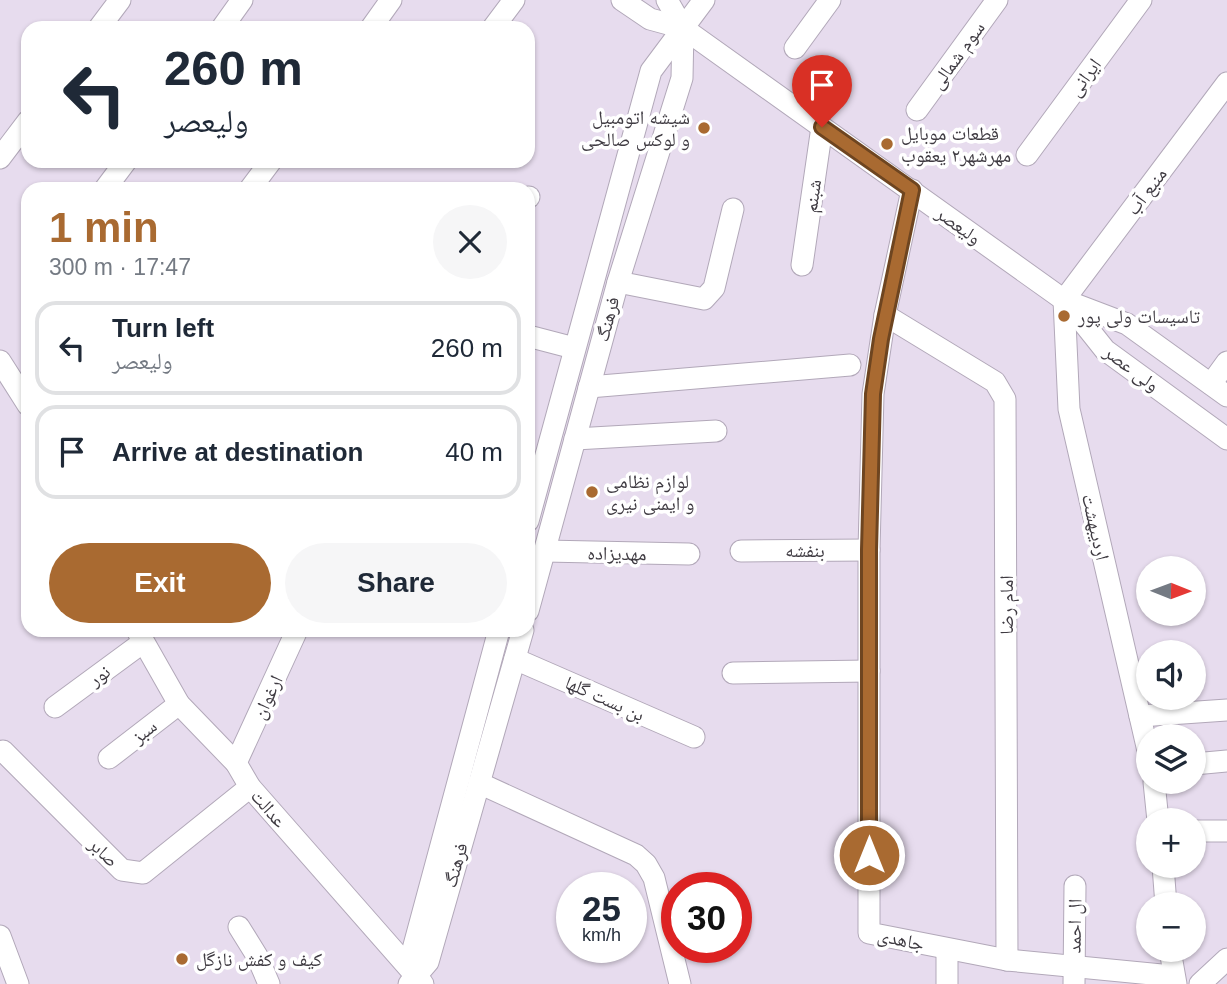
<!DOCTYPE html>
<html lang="en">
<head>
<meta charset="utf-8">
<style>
  body { margin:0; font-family:Helvetica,"Noto Naskh Arabic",sans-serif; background:#f6f6f7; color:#1f2937; height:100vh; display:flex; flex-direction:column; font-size:26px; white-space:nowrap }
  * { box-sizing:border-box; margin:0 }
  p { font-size:23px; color:#747a83 }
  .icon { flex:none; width:38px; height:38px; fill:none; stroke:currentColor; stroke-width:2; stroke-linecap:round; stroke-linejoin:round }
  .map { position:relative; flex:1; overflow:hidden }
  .side { position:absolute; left:21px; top:182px; width:514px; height:455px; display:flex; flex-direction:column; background:#fff; border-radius:21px; box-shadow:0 2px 5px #0004 }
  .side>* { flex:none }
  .hud { position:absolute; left:21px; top:21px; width:514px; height:147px; border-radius:21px; box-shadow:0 2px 5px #0004; background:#fff; color:#1f2937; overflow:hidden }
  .needle { width:46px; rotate:91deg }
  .controls { position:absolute; left:1136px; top:556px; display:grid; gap:14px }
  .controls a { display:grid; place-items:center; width:70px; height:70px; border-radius:50%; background:#fff; box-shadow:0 2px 5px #0004; font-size:35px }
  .speed { position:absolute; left:556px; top:872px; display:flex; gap:14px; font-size:35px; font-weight:700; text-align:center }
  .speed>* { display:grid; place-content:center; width:91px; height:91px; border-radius:50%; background:#fff; box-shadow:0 2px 5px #0004; line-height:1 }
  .speed small { font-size:18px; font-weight:400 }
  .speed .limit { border:10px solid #d22; background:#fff; color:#111 }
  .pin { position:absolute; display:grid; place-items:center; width:60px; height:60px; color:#fff; margin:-72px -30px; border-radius:50% 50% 50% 0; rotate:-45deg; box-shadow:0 0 7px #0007 }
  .pin .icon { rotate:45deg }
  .me { position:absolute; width:77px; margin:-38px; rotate:0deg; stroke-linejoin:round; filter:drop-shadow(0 0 5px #0008) }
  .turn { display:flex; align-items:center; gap:24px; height:147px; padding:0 28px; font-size:32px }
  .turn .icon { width:91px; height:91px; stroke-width:2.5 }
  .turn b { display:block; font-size:49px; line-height:60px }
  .round { display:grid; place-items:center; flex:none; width:74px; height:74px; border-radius:37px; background:#f6f6f7 }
  .summary { display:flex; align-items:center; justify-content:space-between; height:119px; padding:0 28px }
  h1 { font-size:42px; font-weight:800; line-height:52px; color:#a96a31 }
  .primary-button { display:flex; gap:14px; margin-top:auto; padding:14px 28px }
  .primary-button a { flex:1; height:80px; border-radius:42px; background:#a96a31; color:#fff; font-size:28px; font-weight:800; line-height:80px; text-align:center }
  .primary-button a+a { background:#f6f6f7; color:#1f2937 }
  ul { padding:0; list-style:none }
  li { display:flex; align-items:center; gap:21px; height:94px; margin:0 14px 10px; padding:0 14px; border:4px solid #e0e1e3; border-radius:21px }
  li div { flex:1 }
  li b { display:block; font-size:26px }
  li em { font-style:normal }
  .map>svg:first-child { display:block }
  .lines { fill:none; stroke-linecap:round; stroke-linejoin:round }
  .minor-casing { stroke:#b2a8b9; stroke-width:23 }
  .minor { stroke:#fff; stroke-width:21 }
  .route-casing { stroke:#6e4520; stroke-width:18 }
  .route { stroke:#a96a31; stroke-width:12 }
  .poi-dot { fill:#a96a31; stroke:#fff; stroke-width:2.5 }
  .labels { text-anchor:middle; stroke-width:7; stroke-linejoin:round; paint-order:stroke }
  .street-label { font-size:19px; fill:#3f3b42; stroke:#fff }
  .poi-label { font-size:19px; fill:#3f3b42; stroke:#fff; text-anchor:start }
</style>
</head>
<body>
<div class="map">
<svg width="1227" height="984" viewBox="0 0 1227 984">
  <rect width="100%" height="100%" fill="#e7dcee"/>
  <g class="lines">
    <g class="minor-casing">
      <g id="minor">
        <path d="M622,0L650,19L683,28L1064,300L1127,324L1227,396"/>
        <path d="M667,0L683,28"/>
        <path d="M99,28L120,0"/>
        <path d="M222,28L242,0"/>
        <path d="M371,28L391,0"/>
        <path d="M493,28L514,0"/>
        <path d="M795,48L830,0"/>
        <path d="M917,110L997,0"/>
        <path d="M1027,155L1141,0"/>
        <path d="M0,158L28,121"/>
        <path d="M105,189L126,161"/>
        <path d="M250,189L271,161"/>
        <path d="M912,190L885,315L873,394L869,550V933L1007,960L1172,976"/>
        <path d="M528,197H529"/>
        <path d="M802,265L822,127"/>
        <path d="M618,282L704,299L714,288L733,209"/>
        <path d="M1064,300L1069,409L1148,751"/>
        <path d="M1064,300L1227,83"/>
        <path d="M1066,301L1105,350L1227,439"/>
        <path d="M885,315L995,382L1005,399L1007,960"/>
        <path d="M528,336L574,348"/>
        <path d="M0,361L28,405"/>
        <path d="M1211,384L1227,362"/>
        <path d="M589,387L850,365"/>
        <path d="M575,439L716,431"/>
        <path d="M528,521L651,71L704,0"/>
        <path d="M545,551L689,554"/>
        <path d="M741,551L869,550"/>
        <path d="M528,611L618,282L682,78L683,28"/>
        <path d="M137,630L179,704L236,763L250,787L423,984"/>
        <path d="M515,659L694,737"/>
        <path d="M733,673L869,671"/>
        <path d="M55,707L142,643"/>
        <path d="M1140,716L1227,710"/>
        <path d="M3,751L122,870L143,873L250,787"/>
        <path d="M109,758L179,704"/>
        <path d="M236,763L297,630"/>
        <path d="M1194,764L1227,761"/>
        <path d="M1154,782L1158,821"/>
        <path d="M479,783L636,855L646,864L654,878L680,984"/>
        <path d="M1194,831H1227"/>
        <path d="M1163,866L1166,905"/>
        <path d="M239,927L257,956L269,984"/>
        <path d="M0,936L18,984"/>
        <path d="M947,949V984"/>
        <path d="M1170,950L1176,984"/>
        <path d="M417,977L412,953L499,630"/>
        <path d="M409,984L428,962L523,630"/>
        <path d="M1074,984L1075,886"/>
        <path d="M1200,984L1227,959"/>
      </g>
    </g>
    <use href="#minor" class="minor"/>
  </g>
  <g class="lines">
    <g class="route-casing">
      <path id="route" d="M822,127L912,190L881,339L873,394L869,550V855"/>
    </g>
    <use href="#route" class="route"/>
  </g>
  <g class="poi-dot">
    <circle cx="704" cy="128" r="7"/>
    <circle cx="887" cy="144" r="7"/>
    <circle cx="1064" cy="316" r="7"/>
    <circle cx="592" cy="492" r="7"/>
    <circle cx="182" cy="959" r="7"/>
  </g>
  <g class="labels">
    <g class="street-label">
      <text transform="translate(957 55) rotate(-54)" y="7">سوم شمالی</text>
      <text transform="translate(1084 77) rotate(-54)" y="7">ایرانی</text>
      <text transform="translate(1146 191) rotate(-53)" y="7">منبع آب</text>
      <text transform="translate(812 196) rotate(-82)" y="7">شبنم</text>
      <text transform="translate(959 225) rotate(36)" y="7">ولیعصر</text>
      <text transform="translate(607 319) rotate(-75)" y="7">فرهنگ</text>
      <text transform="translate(1132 368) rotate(37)" y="7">ولی عصر</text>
      <text transform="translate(1096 527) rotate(77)" y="7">اردیبهشت</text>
      <text x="805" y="557">بنفشه</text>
      <text transform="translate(617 553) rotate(1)" y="7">مهدیزاده</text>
      <text transform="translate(1006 605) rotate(-90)" y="7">امام رضا</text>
      <text transform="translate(99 675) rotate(-36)" y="7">نور</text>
      <text transform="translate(267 697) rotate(-65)" y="7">ارغوان</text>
      <text transform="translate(605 698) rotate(24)" y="7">بن بست گلها</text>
      <text transform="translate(144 731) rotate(-38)" y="7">سبز</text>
      <text transform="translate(269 808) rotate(49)" y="7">عدالت</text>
      <text transform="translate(104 852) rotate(44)" y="7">صابر</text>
      <text transform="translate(455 865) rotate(-74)" y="7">فرهنگ</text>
      <text transform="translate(1074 926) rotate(-89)" y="7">ال احمد</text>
      <text transform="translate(901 939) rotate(12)" y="7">جاهدی</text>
    </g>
    <g class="poi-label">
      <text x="690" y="124" text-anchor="end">شیشه اتومبیل<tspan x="690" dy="22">و لوکس صالحی</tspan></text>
      <text x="901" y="140">قطعات موبایل<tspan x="901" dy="22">مهرشهر۲ یعقوب</tspan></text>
      <text x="1078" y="323">تاسیسات ولی پور</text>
      <text x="606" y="488">لوازم نظامی<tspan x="606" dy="22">و ایمنی نیری</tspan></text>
      <text x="196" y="966">کیف و کفش نازگل</text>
    </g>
  </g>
</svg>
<div class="controls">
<a><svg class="needle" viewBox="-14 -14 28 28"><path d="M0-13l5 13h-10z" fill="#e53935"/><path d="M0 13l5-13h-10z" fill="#747a83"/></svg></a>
<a><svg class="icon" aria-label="sound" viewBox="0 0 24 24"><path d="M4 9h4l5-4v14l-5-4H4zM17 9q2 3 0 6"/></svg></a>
<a><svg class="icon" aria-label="layers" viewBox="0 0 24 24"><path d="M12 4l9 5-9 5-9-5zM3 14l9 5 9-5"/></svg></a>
<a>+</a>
<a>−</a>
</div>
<div class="speed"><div>25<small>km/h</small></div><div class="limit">30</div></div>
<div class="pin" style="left:822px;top:127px;background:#d93025"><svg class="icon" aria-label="arrive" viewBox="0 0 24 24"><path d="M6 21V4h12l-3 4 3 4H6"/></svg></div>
<svg class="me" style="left:869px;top:855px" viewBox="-20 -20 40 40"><circle r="17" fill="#a96a31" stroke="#fff" stroke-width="3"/><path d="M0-11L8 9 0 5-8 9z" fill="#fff"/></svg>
<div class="hud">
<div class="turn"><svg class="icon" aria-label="left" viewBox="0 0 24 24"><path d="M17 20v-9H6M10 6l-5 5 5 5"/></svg><div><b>260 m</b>ولیعصر</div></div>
</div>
<section class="side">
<div class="summary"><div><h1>1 min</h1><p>300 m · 17:47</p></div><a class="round"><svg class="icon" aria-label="close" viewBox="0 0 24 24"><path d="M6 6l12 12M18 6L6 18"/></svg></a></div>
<ul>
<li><svg class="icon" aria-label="left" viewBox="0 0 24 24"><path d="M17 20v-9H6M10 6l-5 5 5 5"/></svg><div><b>Turn left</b><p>ولیعصر</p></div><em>260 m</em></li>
<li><svg class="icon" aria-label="arrive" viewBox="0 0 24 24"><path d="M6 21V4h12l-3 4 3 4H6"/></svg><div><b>Arrive at destination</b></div><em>40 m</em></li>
</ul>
<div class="primary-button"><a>Exit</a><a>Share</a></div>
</section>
</div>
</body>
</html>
